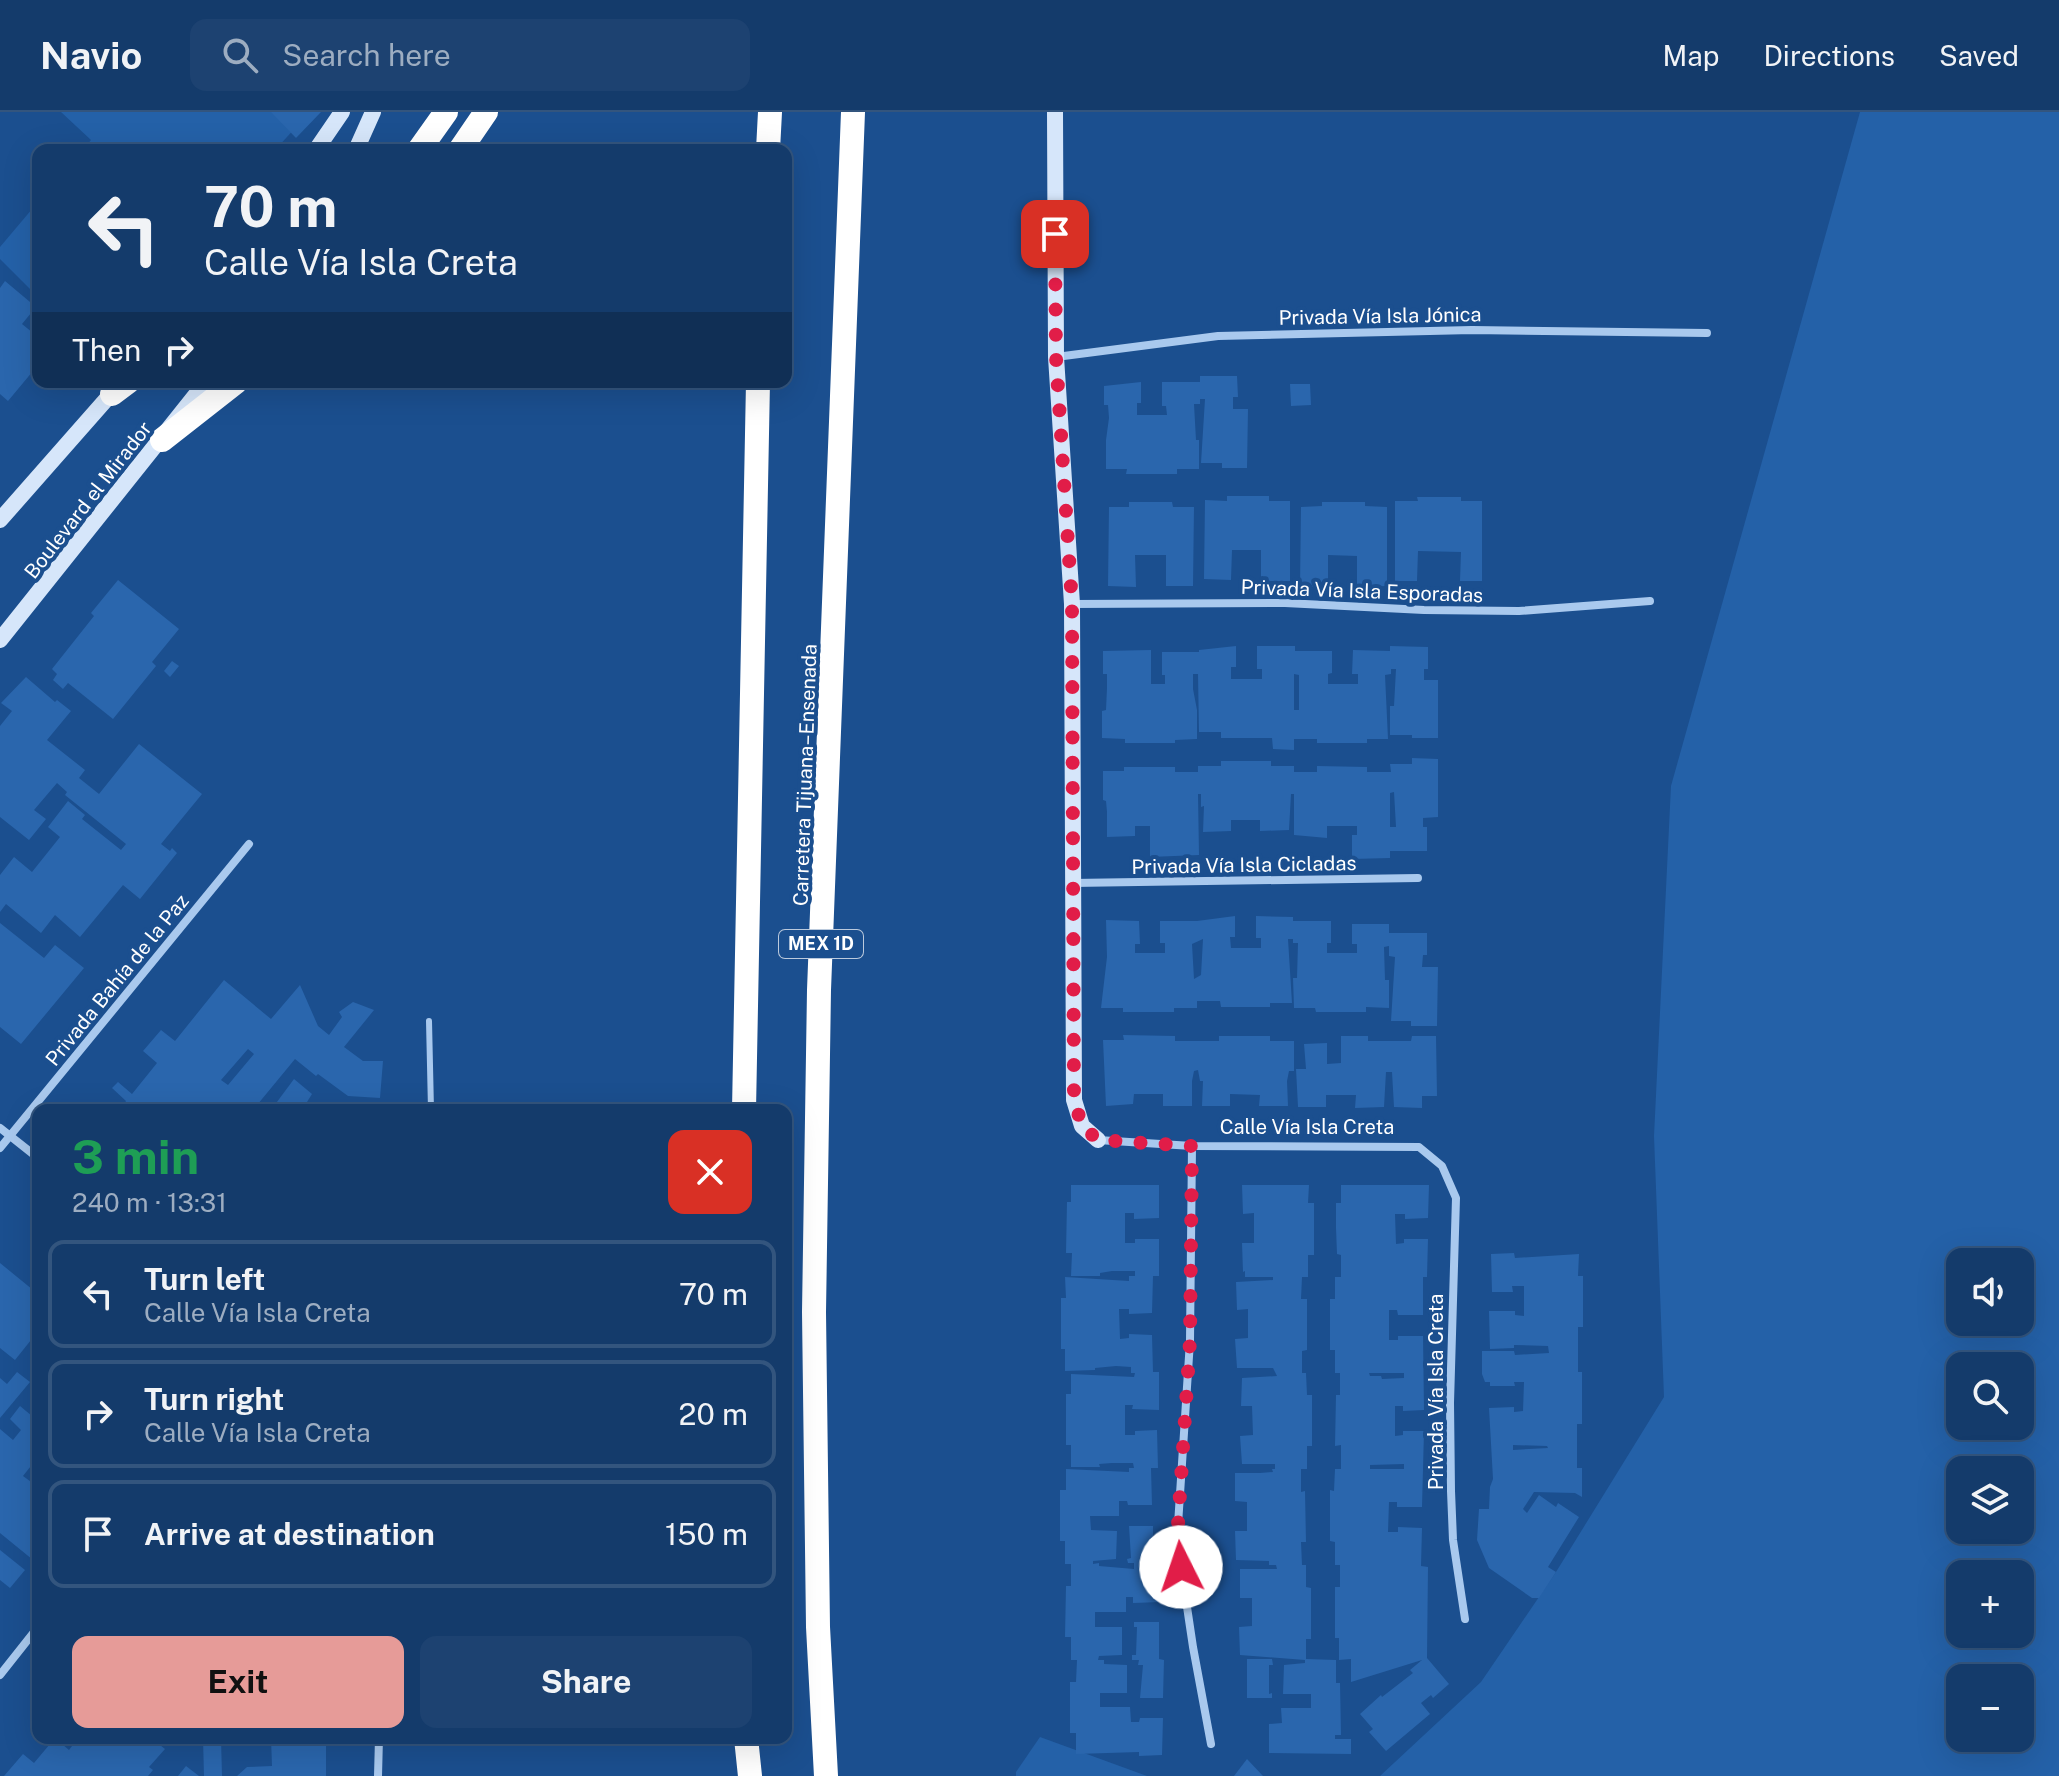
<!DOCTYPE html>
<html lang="en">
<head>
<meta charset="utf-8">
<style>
  body { margin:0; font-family:"Public Sans",sans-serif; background:#1d4271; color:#f1f3f6; height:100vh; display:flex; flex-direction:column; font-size:30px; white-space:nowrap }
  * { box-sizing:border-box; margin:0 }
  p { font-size:26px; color:#9dadc1 }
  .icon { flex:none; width:44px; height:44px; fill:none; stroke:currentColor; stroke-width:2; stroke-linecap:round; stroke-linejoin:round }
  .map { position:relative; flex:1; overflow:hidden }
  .side { position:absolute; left:32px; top:992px; width:760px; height:640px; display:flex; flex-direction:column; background:#143b6b; border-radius:16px; box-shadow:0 8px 32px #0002,0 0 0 2px #33557e }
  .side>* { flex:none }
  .top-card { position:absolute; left:32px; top:32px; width:760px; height:244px; border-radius:16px; box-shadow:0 8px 32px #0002,0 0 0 2px #33557e; background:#143b6b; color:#f1f3f6; overflow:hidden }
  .buttons { position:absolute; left:1946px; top:1136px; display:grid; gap:16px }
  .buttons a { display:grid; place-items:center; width:88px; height:88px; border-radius:16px; background:#143b6b; box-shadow:0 8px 32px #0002,0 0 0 2px #33557e; font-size:40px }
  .pin { position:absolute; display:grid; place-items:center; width:68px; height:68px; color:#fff; margin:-34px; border-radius:16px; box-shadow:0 4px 12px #0006 }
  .me { position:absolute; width:88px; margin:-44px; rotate:356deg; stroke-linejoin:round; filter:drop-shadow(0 0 6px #0008) }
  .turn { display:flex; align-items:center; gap:28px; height:168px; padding:0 40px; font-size:36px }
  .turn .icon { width:104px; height:104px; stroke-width:2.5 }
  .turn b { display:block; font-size:56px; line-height:68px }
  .then { display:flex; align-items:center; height:76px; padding:0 40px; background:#0003; gap:16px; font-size:30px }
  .round { display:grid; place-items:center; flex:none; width:84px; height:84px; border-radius:16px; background:#1d4271 }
  .summary { display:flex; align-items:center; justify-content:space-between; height:136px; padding:0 40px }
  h1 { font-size:48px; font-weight:700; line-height:60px; color:#1e9e55 }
  .button { display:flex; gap:16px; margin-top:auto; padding:16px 40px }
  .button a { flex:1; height:92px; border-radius:16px; background:#e69b98; color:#111; font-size:32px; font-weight:700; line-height:92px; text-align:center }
  .button a+a { background:#1d4271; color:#f1f3f6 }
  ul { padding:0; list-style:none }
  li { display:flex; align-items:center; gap:24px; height:108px; margin:0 16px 12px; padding:0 24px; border:4px solid #33557e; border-radius:16px }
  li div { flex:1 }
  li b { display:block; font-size:30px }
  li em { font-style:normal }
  header { display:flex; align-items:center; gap:48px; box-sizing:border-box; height:112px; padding:0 40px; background:#143b6b; border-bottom:2px solid #33557e }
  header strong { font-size:38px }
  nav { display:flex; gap:44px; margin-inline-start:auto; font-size:28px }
  .search { width:560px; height:72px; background:#1d4271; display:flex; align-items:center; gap:20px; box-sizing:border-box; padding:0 28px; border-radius:16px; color:#9dadc1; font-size:30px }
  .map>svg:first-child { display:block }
  .green { fill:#2461a8; fill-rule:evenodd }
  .building { fill:#2a66ad; fill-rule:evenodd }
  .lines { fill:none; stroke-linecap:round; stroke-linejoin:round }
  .lane { stroke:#a9c9ee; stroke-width:6 }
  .street { stroke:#a9c9ee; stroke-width:8 }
  .secondary { stroke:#d6e6fa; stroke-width:16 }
  .highway { stroke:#fff; stroke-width:24 }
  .route { stroke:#e11d48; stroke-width:14; stroke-dasharray:0 25.2 }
  .labels { text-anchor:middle; stroke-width:8; stroke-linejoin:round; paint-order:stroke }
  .shield { fill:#1b4f8f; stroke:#bbcadd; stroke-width:2 }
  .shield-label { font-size:18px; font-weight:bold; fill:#fff }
  .street-label { font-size:20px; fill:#fff; stroke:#1b4f8f }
</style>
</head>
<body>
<header>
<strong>Navio</strong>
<div class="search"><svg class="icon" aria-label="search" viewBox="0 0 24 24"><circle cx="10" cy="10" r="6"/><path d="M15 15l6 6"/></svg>Search here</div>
<nav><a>Map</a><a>Directions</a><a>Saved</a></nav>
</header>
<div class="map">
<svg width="2059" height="1664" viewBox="0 0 2059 1664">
  <rect width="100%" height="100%" fill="#1b4f8f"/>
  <g class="green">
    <path d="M61,0H310L275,38H83L91,28Z"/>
    <path d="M1860,0H2059V1664H1380L1481,1570L1556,1460L1664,1285L1654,1024L1671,674ZM1960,1150H2020V1210H1960ZM1960,1254H2020V1314H1960ZM1960,1358H2020V1418H1960ZM1960,1462H2020V1522H1960ZM1960,1566H2020V1626H1960Z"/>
    <path d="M38,90V185L0,147V135Z"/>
    <path d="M1040,1625L1147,1664H1016V1660Z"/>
  </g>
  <g class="building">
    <path d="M271,0H321L296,26Z"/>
    <path d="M5,169L36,195L22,212L38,225V253L8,289L0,282V176Z"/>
    <path d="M1200,264H1237L1238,285H1233V297H1248L1247,356H1222V351H1201L1205,287H1200V292H1194L1196,328H1199V357H1177V362H1126L1127,357H1106V328L1109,306L1108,293H1104V274L1141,270V291H1137V303H1167L1166,294H1162V270H1200Z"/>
    <path d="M1290,272H1310L1311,293L1291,294Z"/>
    <path d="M1227,384H1269V389H1290V469H1261V438H1232L1231,468L1204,467L1205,388L1227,389Z"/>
    <path d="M1417,385H1461V389H1482V469H1460L1461,440L1418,439L1417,469H1395V389H1418Z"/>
    <path d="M1129,390H1172L1173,395H1194L1193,474H1166V443H1135L1136,475L1108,474L1109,395H1129Z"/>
    <path d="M1322,390H1365V394L1387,395V474L1357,475V444L1328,443V475H1300L1301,395L1322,394Z"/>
    <path d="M118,468L179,517L152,550L156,554L113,607L68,571L63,577L53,568L57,562L52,557L94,504L91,501Z"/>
    <path d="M1236,534V555H1231V567H1262V557H1257V534H1295V539H1332V561L1328,562V572H1358V562H1352L1353,538L1390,539V534L1428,535V557H1424V568H1438V626H1412V623H1390V594H1394L1396,557H1391V562L1385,563L1388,627H1367V631H1317V627H1294V638L1273,637L1272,626H1221V620H1199L1198,562H1193V577L1197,598V627L1175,628V631H1125V627L1102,626V599L1106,598L1107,576V562H1103V539L1151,538V572H1165V563H1162V540H1199V538ZM1294,562L1299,563V598H1294Z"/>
    <path d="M172,549L179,554L170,565L164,559Z"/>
    <path d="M26,565L55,590L57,588L71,599L47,628L85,658L79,666L99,682L139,632L202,682L161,732L170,739L172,736L177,741L140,787L123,773L80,825L55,803L41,821L6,792L0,800V763L14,745L32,760L60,725L48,715L68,689L85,703L82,707L121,738L126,732L65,683L67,680L57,671L34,698L46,707L29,728L0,705V614L12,599L1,591Z"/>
    <path d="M1412,646L1438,647V705L1423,706V715H1427V739H1390V746L1352,747V723H1357V714H1327V726L1294,723V682H1291L1289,718L1260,719V708H1231V719L1203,720L1204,694L1201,695V682H1198L1199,743L1150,745V714H1135V724L1107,725V700L1106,689L1103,688V659H1124V655H1175V660H1198V654H1221V649H1271V654H1294V660H1317V654L1367,655V660H1391L1390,652H1412ZM1394,680L1396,715H1390V681Z"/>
    <path d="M1235,804V825H1230L1231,836H1261V826H1256V804L1293,805V809H1331V831H1327V841H1357V832H1352V812H1389V821H1427V843H1423L1422,855H1438L1437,914H1411V909H1391L1395,845L1389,844V834L1384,835L1385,868H1389V896L1366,895V900H1316L1315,896H1294L1293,866H1297L1298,831H1293V827H1288L1292,891H1270V895H1221L1220,889H1197V896H1174V900H1123V896H1101L1107,845L1106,808L1139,809L1140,832H1135V841H1165V831H1160V809H1197ZM1203,827L1201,863L1194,867L1192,832Z"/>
    <path d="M0,811L44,846L55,833L84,856L21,932L0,915Z"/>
    <path d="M224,868L271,907L300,873L318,914L329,923L342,905L339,900L353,890L374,898L344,935L363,949H383L380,986L348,984L318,962L316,964L295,947L253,998H121L126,989L112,976L118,970L132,982L157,951L143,939L161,918L175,929ZM248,937L254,942L228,973L221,968Z"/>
    <path d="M1123,923L1175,924V929H1219V924H1270V929H1294V959H1289L1287,969L1288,994H1259L1260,983L1230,982V994H1202L1203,969H1200L1198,958L1194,959L1192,969V994H1163V982H1134L1133,992L1106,994L1103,928H1124Z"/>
    <path d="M1341,924H1368V929H1411L1412,924H1436L1437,984H1422V996L1394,995L1392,960H1386L1384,995L1355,996L1356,983H1326V995H1298L1296,957H1306L1304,932L1327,931V952L1341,951Z"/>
    <path d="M294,967L312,982L302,998H271Z"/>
    <path d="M1071,1073H1159V1106L1134,1107V1101H1125V1131H1135V1127H1159V1164H1153L1152,1201L1129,1202V1197H1119L1120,1227L1129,1226V1222L1152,1223L1153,1260H1159V1298L1132,1297L1133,1293H1125V1323H1135V1319L1157,1318L1158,1356H1151L1152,1393H1128L1127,1389H1119V1404H1090L1091,1418L1117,1419L1116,1447L1093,1449V1452L1099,1451V1454L1134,1457V1451H1128L1127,1447L1131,1446L1129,1414H1153V1451L1159,1450L1161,1490L1133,1491V1485H1126V1500H1095V1515H1122V1543L1099,1544L1098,1548H1104V1552L1127,1553V1581H1100V1595H1130L1131,1610H1139L1140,1606H1163L1162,1643L1139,1644V1640L1076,1642V1621H1070V1570H1076L1077,1548H1071V1525H1065L1066,1474H1071V1452H1065V1429H1060V1378H1066V1357L1129,1360V1356H1134L1133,1351H1112L1099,1352L1100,1355H1071V1333H1066V1282H1071V1262L1134,1265L1135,1261H1131V1255L1116,1254L1095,1256V1258L1065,1259V1237H1061V1186H1066L1065,1165L1129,1169V1164H1135V1159H1112L1100,1161V1164H1071L1072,1141H1066L1067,1090H1071Z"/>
    <path d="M1242,1073H1309L1308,1091H1314V1143H1308V1165H1302L1301,1187H1307V1238L1302,1239V1261H1306L1307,1283H1312V1334H1307V1357H1301V1380L1305,1379L1306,1430H1301L1302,1453H1306V1475L1311,1476V1527H1306V1547L1336,1548V1571H1340L1341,1623H1335V1627H1351V1642L1269,1641V1612L1282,1611L1281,1596H1311V1582H1283L1284,1553L1305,1551V1548L1240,1543L1239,1515L1252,1514V1486H1240V1457H1277L1276,1453H1269V1449L1236,1448L1235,1419H1247V1390L1235,1389V1361H1260L1273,1360L1272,1357H1275V1352H1242L1240,1324L1253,1323L1252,1294H1241L1242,1266L1277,1264L1273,1256H1237L1235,1227L1248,1226V1197L1237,1198L1236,1170L1273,1168V1165H1245V1159L1243,1160L1242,1131H1254V1101L1243,1102Z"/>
    <path d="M1341,1073H1429L1428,1106L1405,1107V1102H1395L1396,1132L1404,1131V1127H1428L1427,1165H1423V1203H1398L1397,1198H1389V1228H1398V1224H1423L1424,1298L1403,1299V1294H1395V1324L1403,1323V1319H1424L1422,1395H1397V1390H1389L1388,1420H1398V1415L1422,1416L1421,1454L1428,1455L1427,1546L1449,1572L1433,1586L1431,1583L1421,1591L1430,1602L1386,1639L1369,1620L1373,1617L1360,1602L1381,1583L1382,1585L1413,1561L1410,1558L1422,1548L1351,1570V1547L1339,1548V1526H1335V1475H1340V1453H1335V1430L1330,1429V1378L1334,1379L1335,1357H1341V1333L1335,1334L1336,1283H1340V1261H1335V1238H1330V1187H1335V1165H1341V1143L1337,1142L1336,1116V1091H1341ZM1369,1261H1404V1266L1382,1267L1381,1264H1370ZM1404,1352V1357H1370V1353Z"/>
    <path d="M1514,1141L1515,1146L1579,1142L1578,1164H1583V1215H1578V1260H1582V1312H1577V1356H1582V1385L1575,1381L1534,1380L1523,1397L1527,1401L1539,1383L1556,1395L1558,1391L1579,1405L1548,1455L1556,1460L1539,1486H1532L1489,1456L1477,1428L1479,1397H1489L1490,1375L1493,1367L1489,1296L1514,1295V1300L1523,1299L1524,1270H1514L1515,1274H1490V1270H1485L1482,1262V1239H1514L1515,1243L1549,1241L1548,1234L1514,1233V1236L1490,1237L1489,1199H1515V1203L1524,1204V1174H1512L1513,1180H1492L1491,1142ZM1513,1333L1547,1334L1548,1336L1513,1338Z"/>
    <path d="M0,1151L38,1182V1234L31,1228L15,1248L0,1236Z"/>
    <path d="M17,1260L30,1270L0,1306V1266L7,1272Z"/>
    <path d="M20,1294L38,1309V1345L23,1364L38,1375V1452L0,1421V1317L13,1328L21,1318L10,1307Z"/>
    <path d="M0,1438L25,1458L10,1476L0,1468Z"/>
    <path d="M1134,1510H1159V1547L1164,1548L1163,1586H1140L1143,1553H1138L1139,1548H1132V1543H1136L1137,1515H1134Z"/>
    <path d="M1247,1547H1272L1273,1553H1269V1582L1272,1581V1586H1247Z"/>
    <path d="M55,1626L69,1638L78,1626H151L165,1637L149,1655L153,1658L148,1664H4L23,1642L34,1651Z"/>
    <path d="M203,1626H221L222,1664H204Z"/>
    <path d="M271,1626H326V1664H237L247,1655L272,1654Z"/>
    <path d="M1247,1647L1263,1664H1234Z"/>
    <path d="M186,1654L199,1664H178Z"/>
  </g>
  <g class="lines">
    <path class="lane" d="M429,909L431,998"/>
    <g class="street">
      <path d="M1056,245L1218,224L1472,218L1707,221"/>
      <path d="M1072,492L1285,491L1424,498L1519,499L1650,489"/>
      <path d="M1072,771L1418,766"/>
      <path d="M0,1016L38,1046"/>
      <path d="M1098,1028L1192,1034L1419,1035L1442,1054L1456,1086L1450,1291L1451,1379L1453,1428L1465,1507"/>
      <path d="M1192,1034L1190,1229L1177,1428L1193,1535L1211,1632"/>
      <path d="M0,1036L249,732"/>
      <path d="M0,1563L38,1515"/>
      <path d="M378,1664L379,1626"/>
    </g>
    <g class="secondary">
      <path d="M1055,0L1056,245L1072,492L1074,988L1082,1014L1098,1028"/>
      <path d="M316,38L342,0"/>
      <path d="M356,38L373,0"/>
      <path d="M0,408L118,274"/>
      <path d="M0,528L206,270"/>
    </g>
    <g class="highway">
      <path d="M419,38L446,0"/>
      <path d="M460,38L486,0"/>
      <path d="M768,38L770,0"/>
      <path d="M112,282L128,270"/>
      <path d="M162,328L236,270"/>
      <path d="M744,998L758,270"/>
      <path d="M746,1626L750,1664"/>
      <path d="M826,1664L818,1515L814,1200L819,878L853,0"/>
    </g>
  </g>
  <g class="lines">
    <path class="route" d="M1055,122L1056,245L1072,492L1074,988L1082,1014L1098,1028L1192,1034L1190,1229L1177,1428L1181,1455"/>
  </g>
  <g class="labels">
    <rect class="shield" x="779" y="818" width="84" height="28" rx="6"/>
    <g class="shield-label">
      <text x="821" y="838">MEX 1D</text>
    </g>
    <g class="street-label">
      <text transform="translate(1380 204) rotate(-1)" y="7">Privada Vía Isla Jónica</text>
      <text transform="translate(88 388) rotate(-52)" y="7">Boulevard el Mirador</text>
      <text transform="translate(1362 479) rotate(2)" y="7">Privada Vía Isla Esporadas</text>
      <text transform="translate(805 663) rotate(-88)" y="7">Carretera Tijuana–Ensenada</text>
      <text transform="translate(1244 753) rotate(-1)" y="7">Privada Vía Isla Cicladas</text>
      <text transform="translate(117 868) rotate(-51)" y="7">Privada Bahía de la Paz</text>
      <text x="1307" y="1022">Calle Vía Isla Creta</text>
      <text transform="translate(1436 1280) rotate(-90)" y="7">Privada Vía Isla Creta</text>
    </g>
  </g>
</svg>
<div class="buttons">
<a><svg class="icon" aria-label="sound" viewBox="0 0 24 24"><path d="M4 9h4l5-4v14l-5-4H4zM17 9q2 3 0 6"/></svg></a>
<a><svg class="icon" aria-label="search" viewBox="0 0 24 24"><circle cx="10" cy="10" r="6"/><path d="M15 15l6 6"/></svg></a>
<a><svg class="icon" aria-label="layers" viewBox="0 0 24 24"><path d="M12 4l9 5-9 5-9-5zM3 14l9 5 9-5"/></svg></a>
<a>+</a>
<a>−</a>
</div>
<div class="pin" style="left:1055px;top:122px;background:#d93025"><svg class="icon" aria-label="arrive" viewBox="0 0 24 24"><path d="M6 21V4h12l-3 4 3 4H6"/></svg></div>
<svg class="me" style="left:1181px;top:1455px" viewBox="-20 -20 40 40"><circle r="19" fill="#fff"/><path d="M0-13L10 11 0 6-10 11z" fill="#e11d48"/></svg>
<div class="top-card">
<div class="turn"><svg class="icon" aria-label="left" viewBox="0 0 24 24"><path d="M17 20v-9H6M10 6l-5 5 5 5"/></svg><div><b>70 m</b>Calle Vía Isla Creta</div></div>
<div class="then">Then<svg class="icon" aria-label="right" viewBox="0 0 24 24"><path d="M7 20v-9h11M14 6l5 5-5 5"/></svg></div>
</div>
<section class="side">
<div class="summary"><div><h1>3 min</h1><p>240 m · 13:31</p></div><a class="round" style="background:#d93025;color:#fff"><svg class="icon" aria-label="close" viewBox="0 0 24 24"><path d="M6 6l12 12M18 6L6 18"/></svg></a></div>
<ul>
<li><svg class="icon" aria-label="left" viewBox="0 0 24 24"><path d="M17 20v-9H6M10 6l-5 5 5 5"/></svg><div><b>Turn left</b><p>Calle Vía Isla Creta</p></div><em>70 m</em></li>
<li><svg class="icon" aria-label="right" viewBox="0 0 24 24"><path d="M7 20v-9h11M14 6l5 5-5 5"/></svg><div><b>Turn right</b><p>Calle Vía Isla Creta</p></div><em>20 m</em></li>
<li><svg class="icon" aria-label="arrive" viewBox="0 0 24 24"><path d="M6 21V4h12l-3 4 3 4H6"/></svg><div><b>Arrive at destination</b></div><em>150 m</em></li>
</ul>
<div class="button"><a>Exit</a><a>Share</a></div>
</section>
</div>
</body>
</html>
